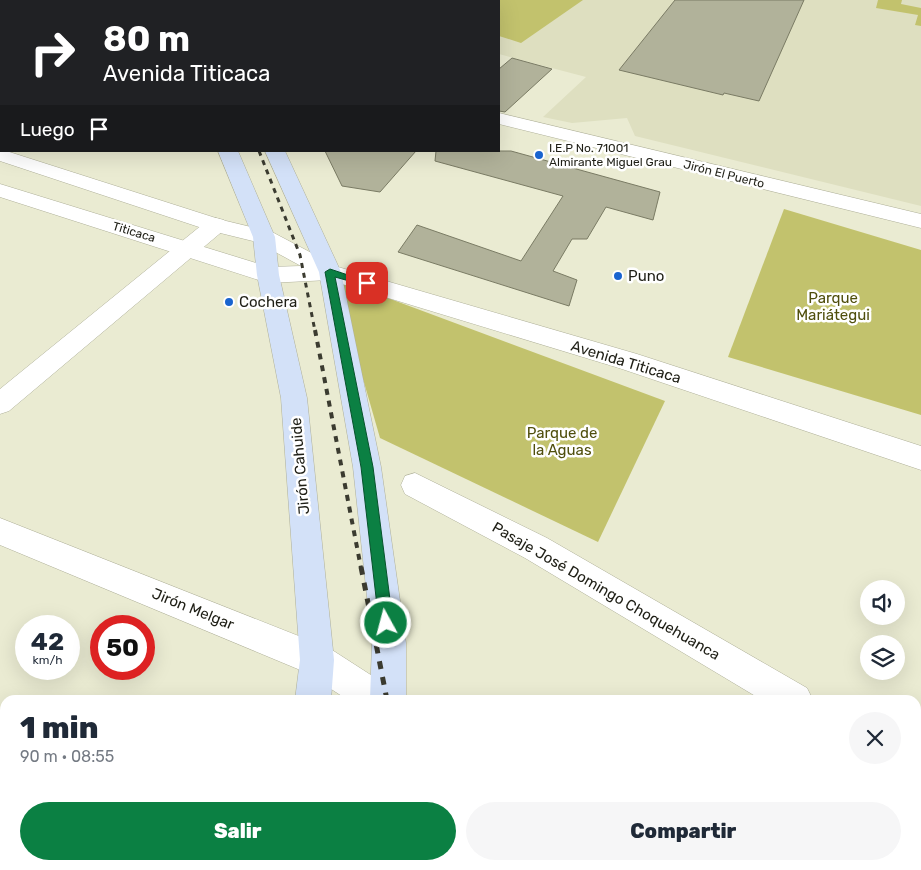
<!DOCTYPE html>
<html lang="es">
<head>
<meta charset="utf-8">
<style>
  body { margin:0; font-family:Rubik,sans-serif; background:#f6f6f7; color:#1f2937; height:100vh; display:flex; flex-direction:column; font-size:19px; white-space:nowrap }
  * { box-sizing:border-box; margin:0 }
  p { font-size:16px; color:#747a83 }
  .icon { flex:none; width:28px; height:28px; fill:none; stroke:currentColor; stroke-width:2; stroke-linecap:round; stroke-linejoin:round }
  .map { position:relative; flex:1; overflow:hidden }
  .panel { position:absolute; left:0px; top:695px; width:921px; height:175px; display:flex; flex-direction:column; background:#fff; border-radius:15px 15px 0 0; box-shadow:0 5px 20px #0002 }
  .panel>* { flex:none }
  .guide { position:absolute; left:0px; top:0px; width:500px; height:152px; box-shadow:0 5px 20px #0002; background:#202124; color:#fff; overflow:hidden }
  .tools { position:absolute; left:860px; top:580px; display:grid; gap:10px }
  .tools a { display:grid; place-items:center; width:45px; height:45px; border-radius:50%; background:#fff; box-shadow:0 5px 20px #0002; font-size:25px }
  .speed { position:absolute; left:15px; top:615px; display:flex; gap:10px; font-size:25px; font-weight:700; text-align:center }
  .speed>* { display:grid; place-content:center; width:65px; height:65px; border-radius:50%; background:#fff; box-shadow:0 5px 20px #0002; line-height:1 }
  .speed small { font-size:12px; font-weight:400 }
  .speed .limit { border:8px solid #d22; background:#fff; color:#111 }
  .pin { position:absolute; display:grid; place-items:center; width:42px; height:42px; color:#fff; margin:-21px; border-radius:10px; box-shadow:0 2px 8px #0006 }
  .me { position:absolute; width:55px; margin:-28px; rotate:353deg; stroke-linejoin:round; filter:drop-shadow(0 0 4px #0008) }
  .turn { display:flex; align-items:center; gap:18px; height:105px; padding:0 20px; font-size:22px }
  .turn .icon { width:65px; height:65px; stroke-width:2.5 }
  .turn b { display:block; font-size:35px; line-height:42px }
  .then { display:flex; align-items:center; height:48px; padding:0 20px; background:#0003; gap:10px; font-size:19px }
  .round { display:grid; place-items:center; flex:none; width:52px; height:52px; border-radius:26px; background:#f6f6f7 }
  .overview { display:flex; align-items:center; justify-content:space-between; height:85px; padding:0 20px }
  h1 { font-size:30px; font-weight:800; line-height:38px }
  .cta { display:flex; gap:10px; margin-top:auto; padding:10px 20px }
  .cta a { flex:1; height:58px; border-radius:30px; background:#0b8043; color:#fff; font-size:20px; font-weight:800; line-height:58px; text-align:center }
  .cta a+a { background:#f6f6f7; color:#1f2937 }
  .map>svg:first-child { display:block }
  .built { fill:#dedfc0 }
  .green { fill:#c2c26d }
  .building { fill:#b1b29a; stroke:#7a7b64 }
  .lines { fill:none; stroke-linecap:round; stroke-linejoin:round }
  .pedestrian-casing { stroke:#afb099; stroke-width:1 }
  .minor-casing { stroke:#afb099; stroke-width:1 }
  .tertiary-casing { stroke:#afb099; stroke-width:1 }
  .secondary-casing { stroke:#afb099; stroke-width:1 }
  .pedestrian { fill:#fff; fill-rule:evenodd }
  .minor { fill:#fff; fill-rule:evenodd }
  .tertiary { fill:#fff; fill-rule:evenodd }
  .secondary { fill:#d3e1f8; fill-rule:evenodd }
  .rail-far3 { stroke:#3b3b30; stroke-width:2.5; stroke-dasharray:4 4; stroke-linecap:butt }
  .rail-far2 { stroke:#3b3b30; stroke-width:3; stroke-dasharray:5 5; stroke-linecap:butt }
  .rail-far1 { stroke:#3b3b30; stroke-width:4; stroke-dasharray:6 6; stroke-linecap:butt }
  .rail { stroke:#3b3b30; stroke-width:5; stroke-dasharray:8 8; stroke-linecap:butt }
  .route { fill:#0b8043; stroke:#07532c }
  .poi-dot { fill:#1964cf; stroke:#fff; stroke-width:2 }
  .labels { text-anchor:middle; stroke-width:5; stroke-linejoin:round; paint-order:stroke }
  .far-poi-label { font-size:12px; fill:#1f1f16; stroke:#fff; text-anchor:start }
  .far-street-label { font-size:12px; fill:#1f1f16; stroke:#fff }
  .poi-label { font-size:15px; fill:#1f1f16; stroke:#fff; text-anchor:start }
  .park-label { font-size:15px; fill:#504f0d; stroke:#fff }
  .street-label { font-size:15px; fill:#1f1f16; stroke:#fff }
</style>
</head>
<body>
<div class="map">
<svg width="921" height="870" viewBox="0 0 921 870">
  <rect width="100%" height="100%" fill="#eaebd2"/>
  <path class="built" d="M304,0H921V206L635,136L627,118L572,123L543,117L586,77L499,54V1Z"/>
  <g class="green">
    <path d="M389,0H583L521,43L499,36V1Z"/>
    <path d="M878,0H902L901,4L921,8V26L915,25L918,15L876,8Z"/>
    <path d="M784,209L921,250V415L728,357Z"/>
    <path d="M334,278L665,401L598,542L380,438Z"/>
  </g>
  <g class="building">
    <path d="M675,0H804L759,101L724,93L723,95L619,70Z"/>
    <path d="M512,58L552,69L505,112L499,111V69Z"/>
    <path d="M325,151H416L380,192L342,186Z"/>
    <path d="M436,151H511L660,192L653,220L606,207L587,239H572L553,271L577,280L569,306L398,252L417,225L521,261L563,196L435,161Z"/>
  </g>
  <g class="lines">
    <g class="pedestrian-casing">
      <g id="pedestrian">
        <path d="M415,473L547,538L807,688L813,700H762L525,558L405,494L401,485L405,476Z"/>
        <path d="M916,753L921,755V793L916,791Z"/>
      </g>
    </g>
    <g class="minor-casing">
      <g id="minor">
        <path d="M216,218L224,220L227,225L224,230L9,411L0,414V389L208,220Z"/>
        <path d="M0,518L329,648L334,660L329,672L317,677L0,545Z"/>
      </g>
    </g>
    <g class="tertiary-casing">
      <g id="tertiary">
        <rect x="0" y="27" width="1" height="10"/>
        <path d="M499,113L921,214V228L499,124Z"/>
        <path d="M0,149L222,220L272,232L338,267L637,354L921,446V470L619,368L329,280L268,283L0,197V184L269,267L301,266L257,242L208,230L0,161Z"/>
        <path d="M317,643L329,648L391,688L397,700H348L305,672L300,660L305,648Z"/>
        <path d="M608,865H653L655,870H610Z"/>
      </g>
    </g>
    <g class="secondary-casing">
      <g id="secondary">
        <path d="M49,0H68L69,1H50Z"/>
        <path d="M218,151H238L275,237L279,275L307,398L334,660L331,700H295L300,660L281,398L257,275L253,237Z"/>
        <path d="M265,151H285L341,272L381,467L406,643V700H370L372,643L353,467L319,272Z"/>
        <path d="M276,865H316L315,870H275Z"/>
        <rect x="360" y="865" width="40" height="5"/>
      </g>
    </g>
    <use href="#pedestrian" class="pedestrian"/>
    <use href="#minor" class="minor"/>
    <use href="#tertiary" class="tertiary"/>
    <use href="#secondary" class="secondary"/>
    <path class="rail-far3" d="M37,0L41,1"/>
    <path class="rail-far2" d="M259,151L300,255L315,331"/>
    <path class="rail-far1" d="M315,330L361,568"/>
    <g class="rail">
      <path d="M361,567L387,700"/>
      <path d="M397,865V870"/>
    </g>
  </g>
  <path class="route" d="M330,269L372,283L367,286L335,277L373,467L393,623L391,628L386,630L381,628L379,623L361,467L325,272Z"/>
  <g class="poi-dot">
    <circle cx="539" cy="155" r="5"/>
    <circle cx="618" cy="276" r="5"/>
    <circle cx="229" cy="302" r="5"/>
  </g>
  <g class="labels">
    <g class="far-poi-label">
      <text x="549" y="152">I.E.P No. 71001<tspan x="549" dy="14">Almirante Miguel Grau</tspan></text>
    </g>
    <g class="far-street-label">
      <text transform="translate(724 174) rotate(14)" y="4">Jirón El Puerto</text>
      <text transform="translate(134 232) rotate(17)" y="4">Titicaca</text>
    </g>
    <g class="poi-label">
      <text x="628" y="281">Puno</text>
      <text x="239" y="307">Cochera</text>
    </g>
    <g class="park-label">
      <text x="833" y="303">Parque<tspan x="833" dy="17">Mariátegui</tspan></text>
      <text x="562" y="438">Parque de<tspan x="562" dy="17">la Aguas</tspan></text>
    </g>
    <g class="street-label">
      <text transform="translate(626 362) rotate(17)" y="5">Avenida Titicaca</text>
      <text transform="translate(300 466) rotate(-95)" y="5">Jirón Cahuide</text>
      <text transform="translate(606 591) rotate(30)" y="5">Pasaje José Domingo Choquehuanca</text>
      <text transform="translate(193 609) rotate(22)" y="5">Jirón Melgar</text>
    </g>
  </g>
</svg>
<div class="tools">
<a><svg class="icon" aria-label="sound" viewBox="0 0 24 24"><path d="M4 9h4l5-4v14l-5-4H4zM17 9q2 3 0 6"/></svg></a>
<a><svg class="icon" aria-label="layers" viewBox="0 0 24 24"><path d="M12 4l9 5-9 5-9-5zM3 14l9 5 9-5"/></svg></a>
</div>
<div class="speed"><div>42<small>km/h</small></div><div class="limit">50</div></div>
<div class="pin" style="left:367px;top:283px;background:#d93025"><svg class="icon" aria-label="arrive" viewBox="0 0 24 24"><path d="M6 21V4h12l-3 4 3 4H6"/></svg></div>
<svg class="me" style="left:386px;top:623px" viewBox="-20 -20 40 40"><circle r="17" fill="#0b8043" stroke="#fff" stroke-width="3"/><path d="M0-11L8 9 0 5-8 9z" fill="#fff"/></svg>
<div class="guide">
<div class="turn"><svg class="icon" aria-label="right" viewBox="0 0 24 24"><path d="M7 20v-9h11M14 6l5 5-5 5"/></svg><div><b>80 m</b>Avenida Titicaca</div></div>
<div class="then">Luego<svg class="icon" aria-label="arrive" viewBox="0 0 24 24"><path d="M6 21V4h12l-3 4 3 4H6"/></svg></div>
</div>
<section class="panel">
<div class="overview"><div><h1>1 min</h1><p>90 m · 08:55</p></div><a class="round"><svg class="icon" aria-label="close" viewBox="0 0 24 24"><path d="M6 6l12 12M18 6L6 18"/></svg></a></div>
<div class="cta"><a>Salir</a><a>Compartir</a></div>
</section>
</div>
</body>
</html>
